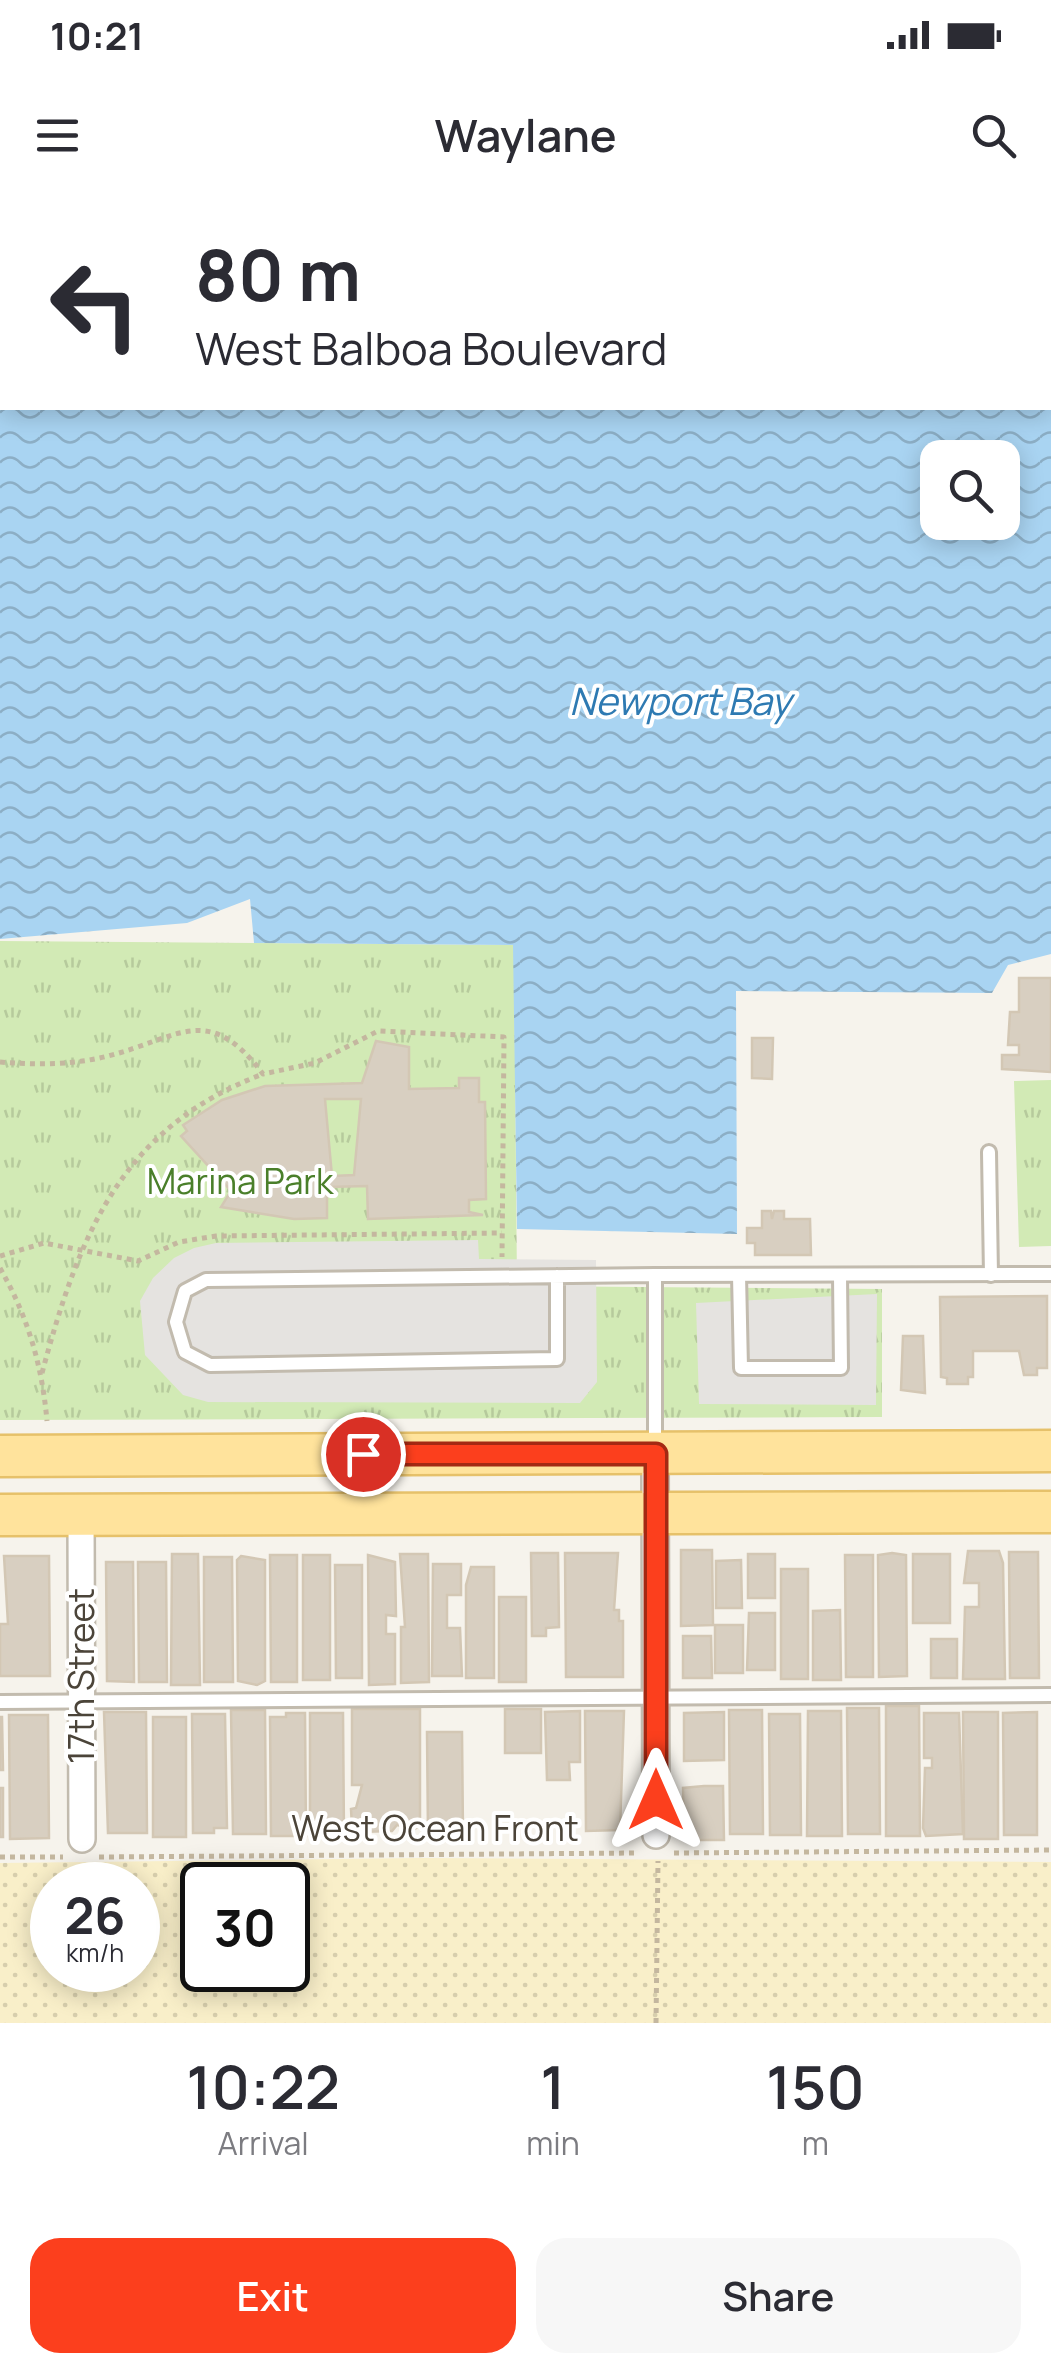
<!DOCTYPE html>
<html lang="en">
<head>
<meta charset="utf-8">
<style>
  body { margin:0; font-family:Manrope,sans-serif; background:#f7f7f7; color:#2b2b33; height:100vh; display:flex; flex-direction:column; font-size:38px; white-space:nowrap }
  * { box-sizing:border-box; margin:0 }
  p { font-size:32px; color:#7c7c81 }
  .icon { flex:none; width:55px; height:55px; fill:none; stroke:currentColor; stroke-width:2; stroke-linecap:round; stroke-linejoin:round }
  .map { position:relative; height:1823px; overflow:hidden }
  .details { display:flex; flex-direction:column; background:#fff; flex:1 }
  .details>* { flex:none }
  .hud { position:absolute; left:0px; top:0px; width:1052px; height:210px; box-shadow:0 5px 25px #0003; background:#fff; color:#2b2b33; overflow:hidden }
  .buttons { position:absolute; left:920px; top:240px; display:grid; gap:20px }
  .buttons a { display:grid; place-items:center; width:100px; height:100px; border-radius:20px; background:#fff; box-shadow:0 5px 25px #0003; font-size:50px }
  .speed { position:absolute; left:30px; top:1662px; display:flex; gap:20px; font-size:50px; font-weight:700; text-align:center }
  .speed>* { display:grid; place-content:center; width:130px; height:130px; border-radius:50%; background:#fff; box-shadow:0 5px 25px #0003; line-height:1 }
  .speed small { font-size:25px; font-weight:400 }
  .speed .limit { border:5px solid #111; border-radius:15px; background:#fff; color:#111 }
  .pin { position:absolute; display:grid; place-items:center; width:85px; height:85px; color:#fff; margin:-42px; border:5px solid #fff; border-radius:50%; box-shadow:0 2px 10px #0007 }
  .me { position:absolute; width:110px; margin:-55px; rotate:0deg; stroke-linejoin:round; filter:drop-shadow(0 0 8px #0008) }
  .turn { display:flex; align-items:center; gap:35px; height:210px; padding:0 30px; font-size:45px }
  .turn .icon { width:130px; height:130px; stroke-width:2.5 }
  .turn b { display:block; font-size:70px; line-height:85px }
  .eta { display:flex; justify-content:space-evenly; align-items:center; height:170px; text-align:center }
  .eta b { font-size:60px; font-weight:600; line-height:70px }
  .primary-button { display:flex; gap:20px; margin-top:auto; padding:20px 30px }
  .primary-button a { flex:1; height:115px; border-radius:30px; background:#fc3f1d; color:#fff; font-size:40px; font-weight:600; line-height:115px; text-align:center }
  .primary-button a+a { background:#f7f7f7; color:#2b2b33 }
  .status { display:flex; justify-content:space-between; align-items:center; height:70px; padding:0 50px; background:#fff; direction:ltr }
  .status svg { height:28px; fill:currentColor }
  header { display:flex; justify-content:space-between; align-items:center; height:130px; padding:0 30px; background:#fff; font-size:45px; font-weight:600 }
  .map>svg:first-child { display:block }
  .sand { fill:url(#sand-dots); fill-rule:evenodd }
  .park { fill:url(#park-tufts) }
  .parking { fill:#e5e3e0 }
  .water { fill:url(#water-waves); fill-rule:evenodd }
  .building { fill:#d8cfc1; stroke:#d3c7b4; stroke-width:2.5; fill-rule:evenodd }
  .lines { fill:none; stroke-linecap:round; stroke-linejoin:round }
  .lane-casing { stroke:#c2bbae; stroke-width:18 }
  .street-casing { stroke:#c2bbae; stroke-width:30 }
  .primary-casing { stroke:#e6c16a; stroke-width:45 }
  .path { stroke:#c4b79f; stroke-width:5; stroke-dasharray:5 5; stroke-linecap:butt }
  .lane { stroke:#fff; stroke-width:12 }
  .street { stroke:#fff; stroke-width:25 }
  .primary { stroke:#ffe39c; stroke-width:40 }
  .route-casing { stroke:#a42913; stroke-width:25 }
  .route { stroke:#fc3f1d; stroke-width:18 }
  .labels { text-anchor:middle; stroke-width:8; stroke-linejoin:round; paint-order:stroke }
  .park-label { font-size:35px; fill:#4a7f2a; stroke:#fff }
  .street-label { font-size:35px; fill:#4b4439; stroke:#fff }
  .water-label { font-size:38px; font-style:italic; fill:#2e7ab2; stroke:#fff }
</style>
</head>
<body>
<div class="status"><b>10:21</b><svg viewBox="0 0 49 12"><path d="M0 12V9h3v3zM5 12V6h3v6zM10 12V3h3v9zM15 12V0h3v12zM26 1h20v11H26zM47 4h2v5h-2z"/></svg></div>
<header><svg class="icon" aria-label="menu" viewBox="0 0 24 24"><path d="M4 6h16M4 12h16M4 18h16"/></svg>Waylane<svg class="icon" aria-label="search" viewBox="0 0 24 24"><circle cx="10" cy="10" r="6"/><path d="M15 15l6 6"/></svg></header>
<div class="map">
<svg width="1051" height="1823" viewBox="0 0 1051 1823">
  <defs>
    <pattern id="sand-dots" width="8" height="8" patternUnits="userSpaceOnUse" patternTransform="scale(2.5)"><rect width="8" height="8" fill="#f9efc9"/><path d="M2 2h.1M6 6h.1" fill="none" stroke="#d7cead" stroke-width="1.8" stroke-linecap="round"/></pattern>
    <pattern id="park-tufts" width="24" height="20" patternUnits="userSpaceOnUse" patternTransform="scale(2.5)"><rect width="24" height="20" fill="#d2eab5"/><path d="M3 7l-1-3M5 7V3M7 7l1-3M15 17l-1-3M17 17v-4M19 17l1-3" fill="none" stroke="#b6ca9c"/></pattern>
    <pattern id="water-waves" width="16" height="10" patternUnits="userSpaceOnUse" patternTransform="scale(2.5)"><rect width="16" height="10" fill="#a9d4f2"/><path d="M0 5q4-4 8 0t8 0" fill="none" stroke="#8caec5"/></pattern>
  </defs>
  <rect width="100%" height="100%" fill="#f6f3ec"/>
  <path class="sand" d="M422,1658L1051,1662V1823H0V1663ZM52,1685H138V1770H52ZM202,1685H288V1770H202Z"/>
  <g class="park">
    <path d="M0,741L514,745L517,1086L882,1089V1217L0,1220Z"/>
    <path d="M1051,880V1046L1019,1047L1014,881Z"/>
  </g>
  <g class="parking">
    <path d="M478,1040L479,1059L596,1060L597,1182L580,1203L208,1202L183,1195L145,1155L140,1101L153,1078L174,1058L194,1048L216,1043Z"/>
    <path d="M877,1094L876,1205L699,1204L696,1103Z"/>
  </g>
  <path class="water" d="M0,0H1051V754L1008,765L992,793L736,791L737,1034L517,1029L513,745L254,743L250,699L187,723L0,739ZM2,2H1050V208H2ZM938,258H1002V322H938Z"/>
  <g class="building">
    <path d="M1019,778H1051V872L1002,869V855H1019V845H1008L1010,812H1019Z"/>
    <path d="M752,838H773L772,879L752,878Z"/>
    <path d="M376,841L409,847V889L459,888V878H479V902H485L486,999L469,1000V1012L483,1015L368,1019L367,986L327,987V1018L294,1019L221,1007L231,991L181,936L187,931L183,925L222,900L265,886L362,883ZM325,899H361L354,975L332,976Z"/>
    <path d="M762,1011H771L772,1019L774,1011H784V1019H810L811,1055H755V1043H747V1028H762Z"/>
    <path d="M1047,1096V1168H1037V1175H1024L1019,1151H973V1177H968V1184H947V1178L941,1177L940,1097Z"/>
    <path d="M903,1136H923L925,1193L901,1190Z"/>
    <path d="M681,1350H712L713,1425L681,1426Z"/>
    <path d="M968,1351H999L1003,1363L1005,1479H963L965,1407H979V1383H964Z"/>
    <path d="M1009,1352H1038L1039,1478H1010Z"/>
    <path d="M531,1353H558L559,1427L546,1428V1436H532Z"/>
    <path d="M565,1353H618L614,1410H619V1421H623V1477H566Z"/>
    <path d="M892,1353L906,1355L907,1476L879,1477L878,1355Z"/>
    <path d="M172,1354H198L200,1485H171Z"/>
    <path d="M400,1354H428L429,1482L401,1483V1427H405Z"/>
    <rect x="748" y="1354" width="27" height="44"/>
    <rect x="913" y="1354" width="37" height="69"/>
    <path d="M270,1355H297V1482H271Z"/>
    <rect x="303" y="1355" width="27" height="125"/>
    <path d="M368,1355L395,1362L396,1416L386,1415V1434H395V1484L369,1485Z"/>
    <path d="M845,1355H873V1477H846Z"/>
    <path d="M4,1356H49L50,1476H0V1424H8Z"/>
    <path d="M241,1356L265,1360V1481L257,1485L238,1481L237,1360Z"/>
    <path d="M204,1357H232L233,1482H204Z"/>
    <path d="M741,1360L742,1408H716V1361Z"/>
    <path d="M106,1362H133L134,1482L107,1481Z"/>
    <path d="M138,1362H166L167,1482H139Z"/>
    <path d="M433,1364H461V1395H447V1428H460L462,1476H432Z"/>
    <path d="M335,1365H362V1478H336Z"/>
    <path d="M471,1367H494V1478H466V1385Z"/>
    <rect x="781" y="1369" width="27" height="110"/>
    <rect x="499" y="1397" width="27" height="85"/>
    <path d="M840,1410L841,1480H813V1411Z"/>
    <path d="M749,1413H775V1470H747Z"/>
    <rect x="715" y="1425" width="28" height="48"/>
    <path d="M683,1436H711L712,1478H683Z"/>
    <rect x="931" y="1439" width="26" height="39"/>
    <path d="M886,1506H919L920,1636H886Z"/>
    <path d="M847,1508H879L880,1634H848Z"/>
    <path d="M352,1509H420V1625L415,1629L397,1625L392,1631L358,1632L352,1627L351,1609L356,1608L362,1585H352Z"/>
    <rect x="505" y="1509" width="36" height="44"/>
    <path d="M231,1510H265L266,1634H233Z"/>
    <path d="M729,1510H762L763,1634H730Z"/>
    <path d="M580,1511V1562H569L570,1580H547L545,1512Z"/>
    <path d="M585,1511H624L620,1630L586,1631Z"/>
    <path d="M808,1511H841L842,1636H807Z"/>
    <path d="M104,1512H146L147,1633H108Z"/>
    <path d="M724,1512V1560L684,1561V1513Z"/>
    <path d="M963,1512H998V1639H964Z"/>
    <path d="M1037,1512V1635H1004L1003,1513Z"/>
    <path d="M286,1513H305L306,1636H271L270,1517H286Z"/>
    <path d="M310,1513H343L344,1636H323L310,1627Z"/>
    <path d="M924,1513H959L963,1634L926,1636L923,1628L925,1568H932V1558H924Z"/>
    <path d="M192,1514H225L227,1628H214V1633H193Z"/>
    <path d="M769,1514H800L801,1635H770Z"/>
    <path d="M9,1515H48L49,1638L10,1639Z"/>
    <path d="M0,1517H2L3,1570H0Z"/>
    <rect x="153" y="1517" width="33" height="120"/>
    <path d="M427,1532H462L463,1634L428,1635Z"/>
    <path d="M704,1586H723L724,1640H684L683,1588Z"/>
    <rect x="0" y="1588" width="3" height="49"/>
  </g>
  <g class="lines">
    <g class="lane-casing">
      <g id="lane">
        <path d="M989,952L991,1075"/>
        <path d="M655,1075L1051,1074"/>
        <path d="M739,1075L741,1168H841L840,1076"/>
        <path d="M557,1076V1159L210,1165L185,1152L176,1122L185,1091L206,1080L655,1075V1247"/>
        <path d="M0,1502L1051,1495"/>
      </g>
    </g>
    <g class="street-casing">
      <g id="street">
        <path d="M655,1254L656,1635"/>
        <path d="M81,1314L82,1639"/>
      </g>
    </g>
    <g class="primary-casing">
      <g id="primary">
        <path d="M0,1256L1051,1251"/>
        <path d="M0,1315L1051,1312"/>
      </g>
    </g>
    <g class="path">
      <path d="M0,862C36,865 73,865 108,856C179,838 208,801 263,874L315,863L378,831L504,837L502,1057"/>
      <path d="M0,1056L44,1043L138,1061L179,1042L216,1036L502,1033"/>
      <path d="M0,1068C28,1117 42,1165 47,1221"/>
      <path d="M42,1173C79,1036 120,928 263,874"/>
      <path d="M674,1653L1051,1650"/>
      <path d="M0,1657H63"/>
      <path d="M99,1657L638,1653"/>
      <path d="M656,1823L658,1661"/>
    </g>
    <use href="#lane" class="lane"/>
    <use href="#street" class="street"/>
    <use href="#primary" class="primary"/>
  </g>
  <g class="lines">
    <g class="route-casing">
      <path id="route" d="M363,1254H656V1600"/>
    </g>
    <use href="#route" class="route"/>
  </g>
  <g class="labels">
    <g class="park-label">
      <text x="240" y="994">Marina Park</text>
    </g>
    <g class="street-label">
      <text transform="translate(82 1476) rotate(-90)" y="12">17th Street</text>
      <text x="435" y="1641">West Ocean Front</text>
    </g>
    <g class="water-label">
      <text x="680" y="515">Newport Bay</text>
    </g>
  </g>
</svg>
<div class="buttons">
<a><svg class="icon" aria-label="search" viewBox="0 0 24 24"><circle cx="10" cy="10" r="6"/><path d="M15 15l6 6"/></svg></a>
</div>
<div class="speed"><div>26<small>km/h</small></div><div class="limit">30</div></div>
<div class="pin" style="left:363px;top:1254px;background:#d93025"><svg class="icon" aria-label="arrive" viewBox="0 0 24 24"><path d="M6 21V4h12l-3 4 3 4H6"/></svg></div>
<svg class="me" style="left:656px;top:1600px" viewBox="-20 -20 40 40"><path d="M0-17L14 15 0 8-14 15z" fill="#fc3f1d" stroke="#fff" stroke-width="4"/></svg>
<div class="hud">
<div class="turn"><svg class="icon" aria-label="left" viewBox="0 0 24 24"><path d="M17 20v-9H6M10 6l-5 5 5 5"/></svg><div><b>80 m</b>West Balboa Boulevard</div></div>
</div>
</div>
<section class="details">
<div class="eta">
<div><b>10:22</b><p>Arrival</p></div>
<div><b>1</b><p>min</p></div>
<div><b>150</b><p>m</p></div>
</div>
<div class="primary-button"><a>Exit</a><a>Share</a></div>
</section>
</body>
</html>
